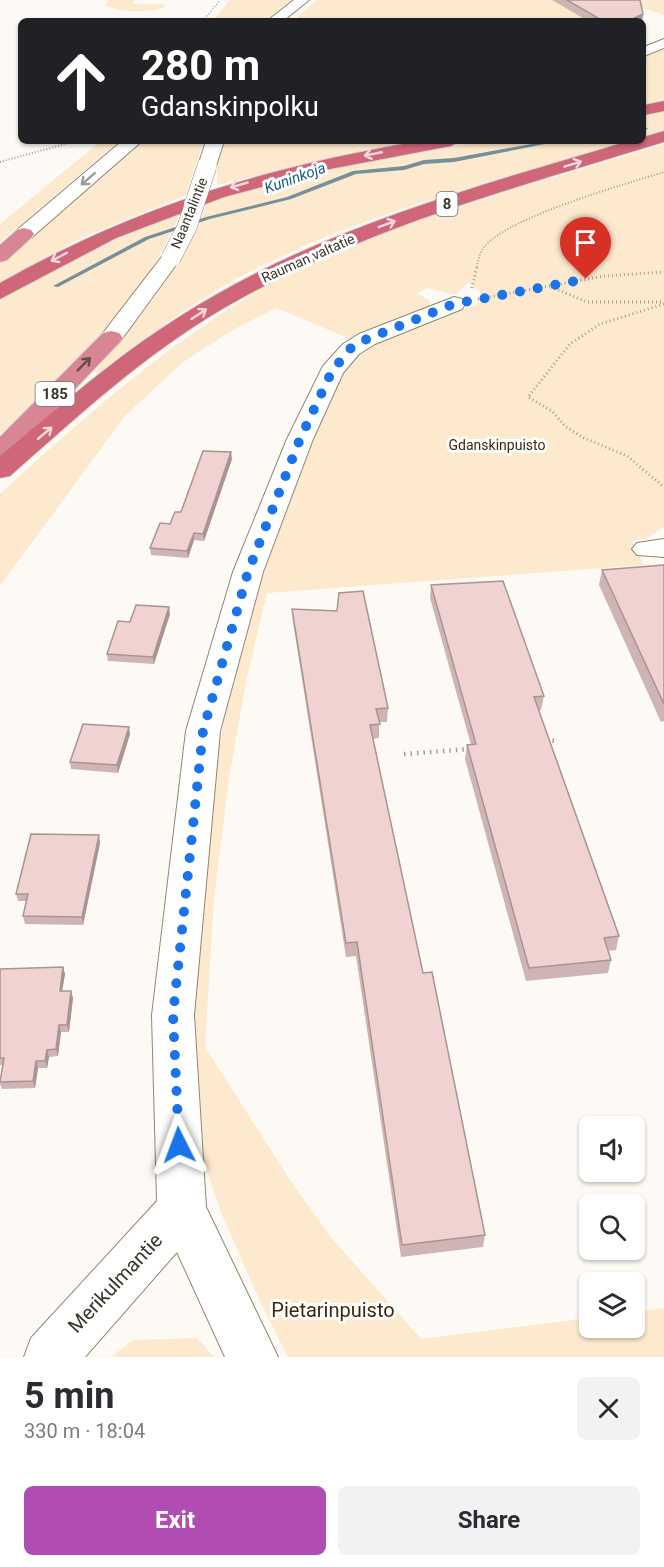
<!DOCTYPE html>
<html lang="en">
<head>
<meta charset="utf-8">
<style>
  body { margin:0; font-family:Roboto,sans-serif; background:#f2f2f3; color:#2b2b33; height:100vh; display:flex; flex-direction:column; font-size:22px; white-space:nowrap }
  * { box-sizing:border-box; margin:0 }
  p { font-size:20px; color:#7c7c81 }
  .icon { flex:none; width:33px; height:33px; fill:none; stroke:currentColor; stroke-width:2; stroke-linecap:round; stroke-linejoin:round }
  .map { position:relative; height:1357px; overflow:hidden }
  .details { display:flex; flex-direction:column; background:#fff; flex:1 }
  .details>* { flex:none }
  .top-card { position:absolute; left:18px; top:18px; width:628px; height:126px; border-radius:9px; box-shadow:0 2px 4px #0004; background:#202124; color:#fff; overflow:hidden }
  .tools { position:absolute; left:579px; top:1116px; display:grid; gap:12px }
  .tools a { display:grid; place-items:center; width:66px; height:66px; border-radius:9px; background:#fff; box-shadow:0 2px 4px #0004; font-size:30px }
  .pin { position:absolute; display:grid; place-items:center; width:51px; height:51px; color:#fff; margin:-62px -26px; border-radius:50% 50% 50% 0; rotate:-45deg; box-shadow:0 0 6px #0007 }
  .pin .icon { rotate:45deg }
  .me { position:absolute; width:66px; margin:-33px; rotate:357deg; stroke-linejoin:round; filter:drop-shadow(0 0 4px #0008) }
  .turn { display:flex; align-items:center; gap:21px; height:126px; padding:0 24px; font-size:27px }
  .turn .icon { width:78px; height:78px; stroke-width:2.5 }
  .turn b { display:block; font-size:42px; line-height:51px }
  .round { display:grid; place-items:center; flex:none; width:63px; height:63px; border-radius:9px; background:#f2f2f3 }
  .head { display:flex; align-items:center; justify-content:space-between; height:102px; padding:0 24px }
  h1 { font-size:36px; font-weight:700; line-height:45px }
  .action { display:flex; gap:12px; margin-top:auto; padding:12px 24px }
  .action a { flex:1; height:69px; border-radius:9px; background:#b14cb2; color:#fff; font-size:24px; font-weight:700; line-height:69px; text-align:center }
  .action a+a { background:#f2f2f3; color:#2b2b33 }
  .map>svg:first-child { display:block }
  .green { fill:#fde9ce }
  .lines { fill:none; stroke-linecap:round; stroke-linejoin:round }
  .stream { fill:#75909c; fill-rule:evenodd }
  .minor-casing { stroke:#938471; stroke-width:2 }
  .secondary-casing { stroke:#938471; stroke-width:2 }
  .trunk-casing { stroke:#d8d6d5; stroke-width:2 }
  .motorway-casing { stroke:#d8d6d5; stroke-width:2 }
  .path-far3 { stroke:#a4a099; stroke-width:1.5; stroke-dasharray:1 2; stroke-linecap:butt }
  .path-far2 { stroke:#a4a099; stroke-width:2; stroke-dasharray:1 2; stroke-linecap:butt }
  .path-far1 { stroke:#a4a099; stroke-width:3; stroke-dasharray:1 3; stroke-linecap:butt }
  .path { stroke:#a4a099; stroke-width:4.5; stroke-dasharray:1.5 5; stroke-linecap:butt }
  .minor { fill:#fff; fill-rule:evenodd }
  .secondary { fill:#fff; fill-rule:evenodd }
  .trunk { fill:#d88694; fill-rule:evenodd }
  .motorway { fill:#cf6779; fill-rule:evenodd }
  .secondary-bridge-casing { stroke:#938471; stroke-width:20; stroke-linecap:butt }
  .secondary-bridge { stroke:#fff; stroke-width:19 }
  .wall { fill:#ceb5b4 }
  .shaded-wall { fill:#a89492 }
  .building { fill:#f0d3d1; stroke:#a89492; stroke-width:1.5 }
  .oneway { stroke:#f3d9de }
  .oneway2 { stroke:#9c9a95 }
  .oneway3 { stroke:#694d4a }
  .route { stroke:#1a73e8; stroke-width:10; stroke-dasharray:0 18 }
  .labels { text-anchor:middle; stroke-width:6; stroke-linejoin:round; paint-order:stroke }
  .far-street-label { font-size:14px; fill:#3a342b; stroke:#fff }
  .far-park-label { font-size:14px; fill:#3c290d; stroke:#fff }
  .far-water-label { font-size:15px; font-style:italic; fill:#115d7b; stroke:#fff }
  .shield { fill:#fff; stroke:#75716b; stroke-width:1.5 }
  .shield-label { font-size:15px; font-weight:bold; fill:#3a342b }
  .near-street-label { font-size:20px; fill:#3a342b; stroke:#fff }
  .near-park-label { font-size:20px; fill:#3c290d; stroke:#fff }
</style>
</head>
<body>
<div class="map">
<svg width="664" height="1357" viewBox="0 0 664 1357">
  <rect width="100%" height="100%" fill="#fdfaf5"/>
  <g class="green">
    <path d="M108,0H134L132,4H165L164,8C144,12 125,14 106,5Z"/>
    <path d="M230,0H291L265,21H213Z"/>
    <path d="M317,0H664V15L643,8L600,21H293Z"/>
    <path d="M664,48V102L644,106V56Z"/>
    <path d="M664,110V131L644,137V115Z"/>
    <path d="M101,141H119L0,242V224Z"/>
    <path d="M140,141H204L186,195L81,238L0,283V264Z"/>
    <path d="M226,141H427L335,157L217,185V166Z"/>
    <path d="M485,141H630C491,183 337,218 212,293C173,317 137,344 101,372H94C138,320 183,268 207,203C295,168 392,157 485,141Z"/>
    <path d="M664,144V527L647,538L632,541L644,565L267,593L247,677L229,778L214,899L205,1047L292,1183L330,1236L421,1339L589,1318L590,1328H634L635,1312L664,1308V1357H288L259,1299L222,1215L196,1138L189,1023L213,778L228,701L261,573L341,367C378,326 441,322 488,299L468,282L456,295L427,288L417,293L430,301V308L353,340L276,308L231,331L183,362L125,416L0,586V494C86,415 174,338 275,281C335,247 404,224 469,204C534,183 599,164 664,144Z"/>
    <path d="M182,207C148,300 70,370 0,437V299L38,275Z"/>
    <path d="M197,1338L214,1357H111L133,1340Z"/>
  </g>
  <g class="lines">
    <g class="stream">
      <path d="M644,127L647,128L648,129L644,130Z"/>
      <path d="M548,141H560L454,162L424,164L404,170L356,174L291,199L210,219L149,239L58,287L53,286L145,237L206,217L287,197L353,171L404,166L424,160L454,158Z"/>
    </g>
    <g class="minor-casing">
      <g id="minor">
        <path d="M664,39V48L644,56V47Z"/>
        <path d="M454,297L462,299L465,304L462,309L375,344L359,354L343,373L313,439L263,572L220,731L194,1015L206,1207L278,1357H225L177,1252L85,1357H24L31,1338L157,1201L152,1015L186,731L233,572L287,439L323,366L343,344L359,334Z"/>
        <path d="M664,539V557L637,555L632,549L637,543Z"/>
      </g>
    </g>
    <g class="secondary-casing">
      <g id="secondary">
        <path d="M294,0H309L283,21H267Z"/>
        <path d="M122,141H142L31,238H17L14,234L17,230Z"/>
        <path d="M206,141H224L216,166L207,171L198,166Z"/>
        <path d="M171,252L178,254L181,258L119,343H103L99,338L103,333L164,254Z"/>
      </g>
    </g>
    <g class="trunk-casing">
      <g id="trunk">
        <path d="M24,228L31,230L34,234L31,238L7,260L0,262V245L17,230Z"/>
        <path d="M111,331L119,333L123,338L119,343L9,458L0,460V437L103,333Z"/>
      </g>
    </g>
    <g class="motorway-casing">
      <g id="motorway">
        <path d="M664,101V111L644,115V105Z"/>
        <path d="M664,131V142C514,188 361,229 224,308C145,354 78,416 10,476L0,478V456C58,408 115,357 179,317C316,229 475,187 629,141H644V137Z"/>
        <path d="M420,141H460L451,146L330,169L224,197L116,238L0,299V283C136,206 267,167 420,141Z"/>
      </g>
    </g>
    <path class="path-far3" d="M203,21L220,0"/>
    <g class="path-far2">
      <path d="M0,162L76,141"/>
      <path d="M477,267C478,260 480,251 485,246C509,217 625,184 664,172"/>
    </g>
    <g class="path-far1">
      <path d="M551,287L587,302H664"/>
      <path d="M472,288L477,266"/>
      <path d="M478,299L604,276L664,272"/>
      <path d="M664,304L600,324L570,344L528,397L552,411L566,427L584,438L627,456L664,487"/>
    </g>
    <g class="path">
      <path d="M546,740L557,741"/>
      <path d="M404,754L470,749"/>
    </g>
    <use href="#minor" class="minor"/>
    <use href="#secondary" class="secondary"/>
    <use href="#trunk" class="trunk"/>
    <use href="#motorway" class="motorway"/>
    <g class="secondary-bridge-casing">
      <path id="secondary-bridge" d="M171,258L187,227L207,166"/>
    </g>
    <use href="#secondary-bridge" class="secondary-bridge"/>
  </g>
  <g class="wall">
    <path d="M552,0H640L643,14L642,21H588Z"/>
    <path d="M232,459L204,541L194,540L188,558L151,555L150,548L170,524Z"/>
    <path d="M664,565V721L661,722L599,585L602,570Z"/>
    <path d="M431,585L544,696L541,710H539L619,936L616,950L608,951L611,960L608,973L526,981L465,759L467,745H471L430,598Z"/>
    <path d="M292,609L337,611L388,708L387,722H379V738L372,739L423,973L485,1235L483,1247L401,1257L356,956L346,957L293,622Z"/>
    <path d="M170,614L154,664L108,661L107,654L130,622Z"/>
    <path d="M130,734L118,773L71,769L70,762Z"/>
    <path d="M100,843L83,925L25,924L23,916L26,901H18L16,894Z"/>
    <path d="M63,967L65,974L62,991H71L73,998L69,1032H61L58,1056L49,1057L47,1068H38L35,1088L2,1089L0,1084L3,1065H0V969Z"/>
  </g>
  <g class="shaded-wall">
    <path d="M643,14L642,21H628Z"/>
    <path d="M231,452L232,459L204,541L203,534Z"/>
    <path d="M194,533V540L188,558L187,551Z"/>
    <path d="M169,607L170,614L154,664L153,657Z"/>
    <path d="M129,727L130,734L118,773L117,765Z"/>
    <path d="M99,835L100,843L83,925L82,917Z"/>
    <path d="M63,967L65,974L61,998L60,991Z"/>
    <path d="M71,991L73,998L69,1032L67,1025Z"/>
    <path d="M59,1025L61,1032L58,1056L56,1049Z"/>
    <path d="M47,1050L49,1057L47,1068L45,1061Z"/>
    <path d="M36,1061L38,1068L35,1088L33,1081Z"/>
  </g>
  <g class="building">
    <path d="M567,0H640L643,14L628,21H603Z"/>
    <path d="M203,451L231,452L203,534L194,533L187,551L150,548L160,523L170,524L175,512H181Z"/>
    <path d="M664,565V704L602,570Z"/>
    <path d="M503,581L544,696L534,697L619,936L604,938L611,960L529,968L467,745L476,744L431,585Z"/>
    <path d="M363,591L388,708L376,709L380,724L370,725L423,973L432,972L485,1235L402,1245L357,942L346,943L292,609L337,611L339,593Z"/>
    <path d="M136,605L169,607L153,657L107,654L118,621L130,622Z"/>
    <path d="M83,724L129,727L117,765L70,762Z"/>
    <path d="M31,834L99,835L82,917L23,916L28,894H16Z"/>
    <path d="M63,967L60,991H71L67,1025H59L56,1049L47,1050L45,1061H36L33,1081L0,1082L4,1058H0V969Z"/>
  </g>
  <defs><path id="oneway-shaft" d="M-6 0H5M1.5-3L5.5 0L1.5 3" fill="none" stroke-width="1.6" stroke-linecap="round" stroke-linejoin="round" transform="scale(1.5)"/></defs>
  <g class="oneway">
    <use href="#oneway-shaft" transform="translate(373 154) rotate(169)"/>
    <use href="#oneway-shaft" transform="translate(573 164) rotate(-17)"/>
    <use href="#oneway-shaft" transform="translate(239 185) rotate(164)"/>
    <use href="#oneway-shaft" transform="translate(387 224) rotate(-21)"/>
    <use href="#oneway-shaft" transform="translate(59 257) rotate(152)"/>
    <use href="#oneway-shaft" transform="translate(199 314) rotate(-33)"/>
    <use href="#oneway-shaft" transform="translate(45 433) rotate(-40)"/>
  </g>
  <use class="oneway2" href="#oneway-shaft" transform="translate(88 179) rotate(139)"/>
  <use class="oneway3" href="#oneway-shaft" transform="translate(84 364) rotate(-45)"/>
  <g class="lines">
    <path class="route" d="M179,1145L173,1015L203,731L248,572L300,439L332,371L351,348L367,339L454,304L586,279"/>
  </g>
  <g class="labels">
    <g class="far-street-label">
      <text transform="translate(189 213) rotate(-68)" y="5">Naantalintie</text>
      <text transform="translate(308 258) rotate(-24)" y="5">Rauman valtatie</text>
    </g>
    <g class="far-park-label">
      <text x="497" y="450">Gdanskinpuisto</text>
    </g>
    <g class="far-water-label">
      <text transform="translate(295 178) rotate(-20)" y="5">Kuninkoja</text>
    </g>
    <g class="shield">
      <rect x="436.5" y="192" width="21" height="24" rx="4.5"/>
      <rect x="35.5" y="382" width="39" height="24" rx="4.5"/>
    </g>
    <g class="shield-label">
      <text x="447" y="209">8</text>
      <text x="55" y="399">185</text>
    </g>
    <g class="near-street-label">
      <text transform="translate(115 1283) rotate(-47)" y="7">Merikulmantie</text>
    </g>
    <g class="near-park-label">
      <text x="333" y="1317">Pietarinpuisto</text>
    </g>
  </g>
</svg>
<div class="tools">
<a><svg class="icon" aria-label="sound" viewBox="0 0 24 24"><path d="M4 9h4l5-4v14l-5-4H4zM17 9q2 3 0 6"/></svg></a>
<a><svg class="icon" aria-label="search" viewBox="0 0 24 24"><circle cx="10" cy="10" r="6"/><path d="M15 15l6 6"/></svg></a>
<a><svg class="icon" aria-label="layers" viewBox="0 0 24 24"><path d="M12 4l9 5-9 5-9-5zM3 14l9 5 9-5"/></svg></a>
</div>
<div class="pin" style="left:586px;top:279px;background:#d93025"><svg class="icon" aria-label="arrive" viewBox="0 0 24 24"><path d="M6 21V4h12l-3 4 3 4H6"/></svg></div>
<svg class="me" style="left:179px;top:1145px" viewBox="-20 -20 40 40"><path d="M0-17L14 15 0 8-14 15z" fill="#1a73e8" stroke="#fff" stroke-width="4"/></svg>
<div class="top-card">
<div class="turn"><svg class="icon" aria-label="ahead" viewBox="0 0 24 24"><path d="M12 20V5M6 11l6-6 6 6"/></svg><div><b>280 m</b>Gdanskinpolku</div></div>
</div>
</div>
<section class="details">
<div class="head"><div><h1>5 min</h1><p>330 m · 18:04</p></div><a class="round"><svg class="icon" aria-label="close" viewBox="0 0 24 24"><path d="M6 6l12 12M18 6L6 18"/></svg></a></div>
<div class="action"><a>Exit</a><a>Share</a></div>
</section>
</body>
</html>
